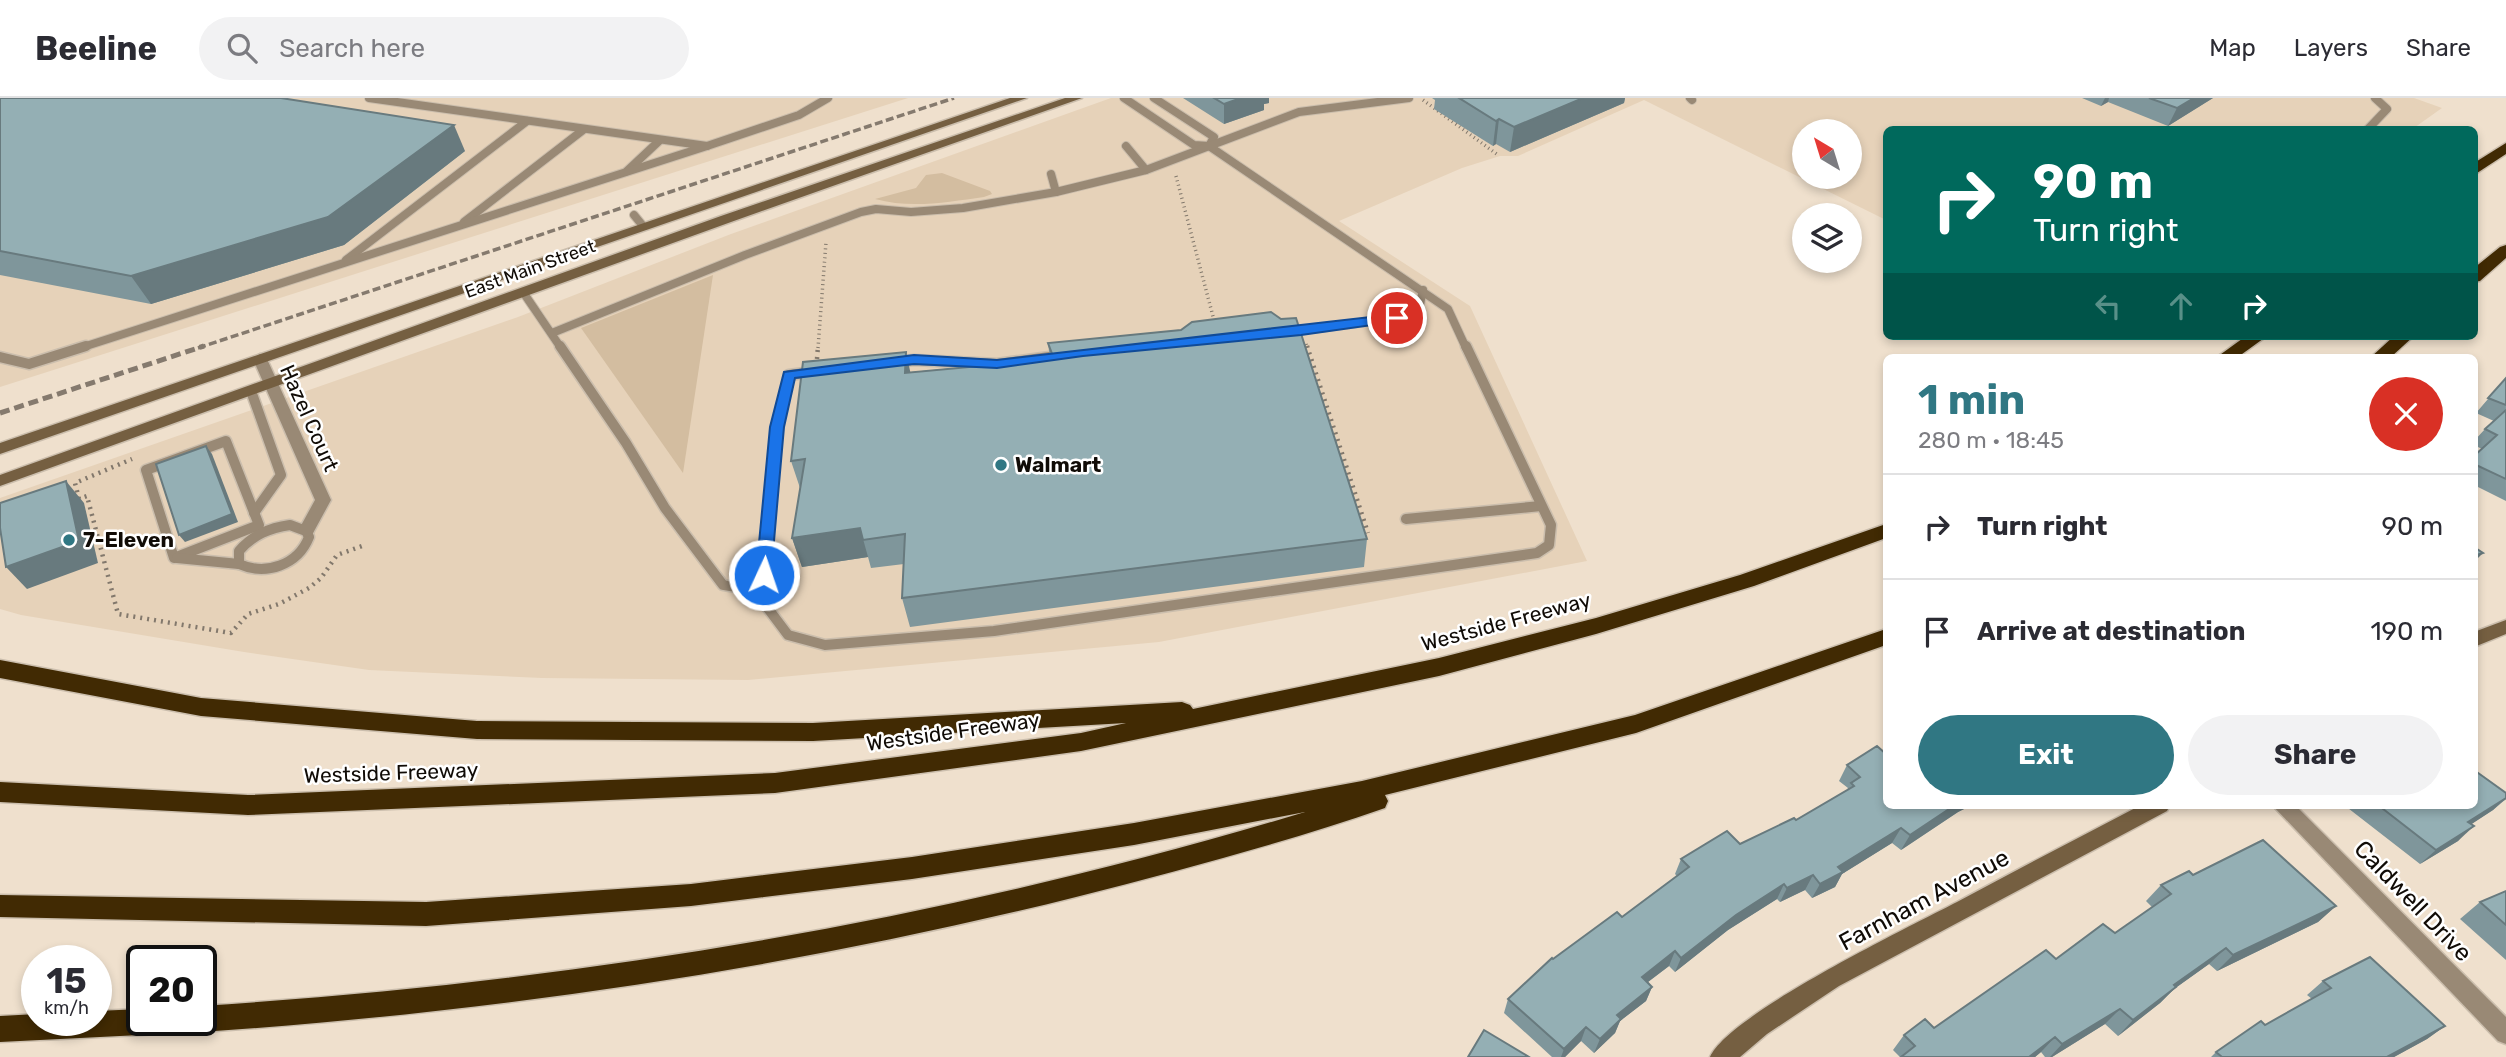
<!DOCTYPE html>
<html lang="en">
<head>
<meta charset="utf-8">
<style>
  body { margin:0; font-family:Rubik,sans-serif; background:#f2f2f3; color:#2b2b33; height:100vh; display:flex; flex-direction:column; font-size:26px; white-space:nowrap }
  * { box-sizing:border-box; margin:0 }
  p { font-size:23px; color:#7c7c81 }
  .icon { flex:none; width:38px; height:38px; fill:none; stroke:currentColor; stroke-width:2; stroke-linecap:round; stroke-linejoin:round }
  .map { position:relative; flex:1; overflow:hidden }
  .sheet { position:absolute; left:1883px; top:256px; width:595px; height:455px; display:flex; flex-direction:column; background:#fff; border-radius:10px; box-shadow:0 4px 10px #0003 }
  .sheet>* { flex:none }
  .hud { position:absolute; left:1883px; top:28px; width:595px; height:214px; border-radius:10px; box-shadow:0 4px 10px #0003; background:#00695c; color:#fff; overflow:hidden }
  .needle { width:46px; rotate:322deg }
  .controls { position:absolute; left:1792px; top:21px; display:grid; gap:14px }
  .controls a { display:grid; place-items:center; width:70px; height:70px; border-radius:50%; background:#fff; box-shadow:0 4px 10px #0003; font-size:35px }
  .speed { position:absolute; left:21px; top:847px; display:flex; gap:14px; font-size:35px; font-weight:700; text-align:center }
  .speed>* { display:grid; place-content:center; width:91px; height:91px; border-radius:50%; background:#fff; box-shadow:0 4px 10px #0003; line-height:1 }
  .speed small { font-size:18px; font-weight:400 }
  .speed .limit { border:4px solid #111; border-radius:10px; background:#fff; color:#111 }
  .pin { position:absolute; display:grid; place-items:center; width:60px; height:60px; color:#fff; margin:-30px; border:4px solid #fff; border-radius:50%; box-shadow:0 2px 7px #0007 }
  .me { position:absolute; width:77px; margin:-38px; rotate:3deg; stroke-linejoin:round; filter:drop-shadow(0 0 5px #0008) }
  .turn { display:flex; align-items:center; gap:24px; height:147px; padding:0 35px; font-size:32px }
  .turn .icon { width:91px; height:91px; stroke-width:2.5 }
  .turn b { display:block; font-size:49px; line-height:60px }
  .lanes { display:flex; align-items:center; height:66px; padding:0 35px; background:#0003; justify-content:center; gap:35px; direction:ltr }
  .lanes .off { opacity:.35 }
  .round { display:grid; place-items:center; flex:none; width:74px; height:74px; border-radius:37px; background:#f2f2f3 }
  .headline { display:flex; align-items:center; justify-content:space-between; height:119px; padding:0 35px }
  h1 { font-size:42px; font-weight:700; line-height:52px; color:#307783 }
  .button { display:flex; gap:14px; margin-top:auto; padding:14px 35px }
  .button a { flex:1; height:80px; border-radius:42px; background:#307783; color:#fff; font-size:28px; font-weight:700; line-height:80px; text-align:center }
  .button a+a { background:#f2f2f3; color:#2b2b33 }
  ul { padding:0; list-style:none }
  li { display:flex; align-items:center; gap:21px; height:105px; padding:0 35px; border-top:2px solid #e1e1e2 }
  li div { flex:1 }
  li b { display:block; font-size:26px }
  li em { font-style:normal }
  header { display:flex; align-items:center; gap:42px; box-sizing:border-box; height:98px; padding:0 35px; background:#fff; border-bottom:2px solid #e1e1e2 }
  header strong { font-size:33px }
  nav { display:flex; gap:38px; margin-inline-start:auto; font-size:24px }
  .search { width:490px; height:63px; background:#f2f2f3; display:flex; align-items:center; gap:18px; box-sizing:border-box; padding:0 24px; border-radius:38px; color:#7c7c81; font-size:26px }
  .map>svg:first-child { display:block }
  .built { fill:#e6d2b9; fill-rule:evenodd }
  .green { fill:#d3bda0 }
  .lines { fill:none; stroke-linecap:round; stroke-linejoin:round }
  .lane-far1-casing { stroke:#cbbead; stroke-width:10 }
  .lane-casing { stroke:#cbbead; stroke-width:13 }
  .street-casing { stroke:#cbbead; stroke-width:3 }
  .secondary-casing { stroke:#cbbead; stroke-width:3 }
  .highway-casing { stroke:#cbbead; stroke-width:3 }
  .path-far1 { stroke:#82786c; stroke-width:3.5; stroke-dasharray:1 3.5; stroke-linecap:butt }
  .path { stroke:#82786c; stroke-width:4.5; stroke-dasharray:2 5; stroke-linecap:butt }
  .lane-far1 { stroke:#998975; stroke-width:8 }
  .lane { stroke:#998975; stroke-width:10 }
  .street { fill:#998975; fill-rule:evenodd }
  .secondary { fill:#755f41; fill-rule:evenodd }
  .highway { fill:#412a03; fill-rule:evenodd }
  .rail-far1 { stroke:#857a6e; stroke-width:3.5; stroke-dasharray:8 3.5; stroke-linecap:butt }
  .rail { stroke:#857a6e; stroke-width:5; stroke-dasharray:10 5; stroke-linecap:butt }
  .wall { fill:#7f969b }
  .shaded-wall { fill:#687a7e }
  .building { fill:#94afb4; stroke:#687a7e; stroke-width:2 }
  .route { fill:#1a73e8; stroke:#114b97; stroke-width:2 }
  .poi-dot { fill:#307783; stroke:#fff; stroke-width:2.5 }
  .labels { text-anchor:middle; stroke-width:5; stroke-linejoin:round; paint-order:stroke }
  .far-street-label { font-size:18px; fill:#100b06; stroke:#fff }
  .street-label { font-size:21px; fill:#100b06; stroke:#fff }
  .poi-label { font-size:21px; font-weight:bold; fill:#100b06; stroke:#fff; text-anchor:start }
  .near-street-label { font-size:24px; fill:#100b06; stroke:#fff }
</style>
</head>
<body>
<header>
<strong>Beeline</strong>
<div class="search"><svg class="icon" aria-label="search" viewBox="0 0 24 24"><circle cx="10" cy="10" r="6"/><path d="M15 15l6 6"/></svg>Search here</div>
<nav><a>Map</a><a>Layers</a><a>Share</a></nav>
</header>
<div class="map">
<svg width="2506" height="959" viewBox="0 0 2506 959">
  <rect width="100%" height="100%" fill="#efe0cd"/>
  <g class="built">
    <path d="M0,0H908L0,289Z"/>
    <path d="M1111,0H2414L2442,10L2411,32H1886V122L1644,2L1518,58H1500L1462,70L1339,123L1470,208L1587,463L1159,544L748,582L542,580L369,572L244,554L21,517L0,511V400L518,219L731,136ZM1804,33H1850V79H1804Z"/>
  </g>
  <g class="green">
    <path d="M942,75L990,93L992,96L984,99C948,104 911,111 875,101L916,90L926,77Z"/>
    <path d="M713,177L683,375L581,230Z"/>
  </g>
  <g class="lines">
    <g class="lane-far1-casing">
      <g id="lane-far1">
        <path d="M1124,0L1194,47L1209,48L1448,211L1466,250"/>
        <path d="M1154,0L1214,39L1209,48"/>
        <path d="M1690,0L1692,2"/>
        <path d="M2367,32L2387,11L2375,0"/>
        <path d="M707,48L799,17L828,0"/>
        <path d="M1126,48L1146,72"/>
        <path d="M627,73L659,43"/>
        <path d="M1051,76L1056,94"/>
        <path d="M634,117L643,128"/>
        <path d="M464,124L583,32"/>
        <path d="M346,162L527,23"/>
        <path d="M523,194L561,250"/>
        <path d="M1289,234L1397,220L1419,211L1423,192"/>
        <path d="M552,235L745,157L861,114L876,111L911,114L963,110L1056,94L1146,72L1299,14L1409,0"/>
        <path d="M80,250L707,48L369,0"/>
      </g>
    </g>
    <g class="lane-casing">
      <g id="lane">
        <path d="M560,248L626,345L665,410L723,487C740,491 751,488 764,477L777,329L789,277L813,274"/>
        <path d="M0,259L29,266L86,248"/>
        <path d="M895,264L914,262L997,266L1064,257"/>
        <path d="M251,293L281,377L254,415"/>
        <path d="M226,343L259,427L174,460L146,372Z"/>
        <path d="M1406,421L1541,408"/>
        <path d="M290,427L306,433L309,439C298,467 266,478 239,466V453C253,437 269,430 290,427Z"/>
        <path d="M177,460L239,466"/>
        <path d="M751,488L788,537L825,547L994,533L1537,455L1549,447L1551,427L1466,248"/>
      </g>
    </g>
    <g class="street-casing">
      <g id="street">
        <path d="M260,256L267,261L331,402L312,437L306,439L298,433L315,402L253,261Z"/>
        <path d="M2272,707H2295L2506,919V946L2498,943Z"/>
      </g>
    </g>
    <g class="secondary-casing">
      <g id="secondary">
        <path d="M1010,0H1027L0,356V345Z"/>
        <path d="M1065,0H1082L731,124L0,388V377L721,118Z"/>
        <path d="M2506,522V536L2474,549V534Z"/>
        <path d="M2141,707H2170L2167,713L1839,888L1767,936L1740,959H1710C1729,916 1909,829 1957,804C2018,771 2080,739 2141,707Z"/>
      </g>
    </g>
    <g class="highway-casing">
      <g id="highway">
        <path d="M2506,45V56L2474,77V65Z"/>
        <path d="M2506,147V160L2480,183L2474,184V170L2500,149Z"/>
        <path d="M2246,238H2267L2238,259H2217Z"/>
        <path d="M2394,238H2414L2391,259H2371Z"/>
        <path d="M1886,426V440L1754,488L1596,536L1439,578L1081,653L775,695L248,717L0,704V684L248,697L775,675L1081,635L1126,625L813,643L477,641L201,618L0,580V562L201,600L477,623L813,625L1182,604L1190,607L1193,611L1439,560L1596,520L1740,477Z"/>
        <path d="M1886,531V547L1636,635L1385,697L1388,703L1385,710C1283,745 1179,773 1076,799C788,871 497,914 201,934L191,929L180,935L0,944V918L37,916V922H96V913L142,911V922H201V908C576,884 945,823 1305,714L1134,747L912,781L691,808L426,828L0,819V797L426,804L691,786L912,759L1134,725L1362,683L1635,617Z"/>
      </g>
    </g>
    <g class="path-far1">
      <path d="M1423,2L1498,57"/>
      <path d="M1176,78L1215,226"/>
      <path d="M1306,246L1307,250"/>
      <path d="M818,250L826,144"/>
    </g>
    <g class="path">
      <path d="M1307,248L1368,435"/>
      <path d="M817,261L818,248"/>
      <path d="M78,401L87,398L118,516L231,535L248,516L279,506L309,490L321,480L337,457L365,447"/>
      <path d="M79,401L75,385L132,361"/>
    </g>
    <use href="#lane-far1" class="lane-far1"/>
    <use href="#lane" class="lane"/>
    <use href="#street" class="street"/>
    <use href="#secondary" class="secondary"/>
    <use href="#highway" class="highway"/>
    <path class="rail-far1" d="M198,250L954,0"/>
    <path class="rail" d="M0,315L204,248"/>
  </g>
  <g class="wall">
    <path d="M0,0L465,53L344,147L151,206L0,177Z"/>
    <path d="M1183,0H1269V5L1264,6V12L1224,26Z"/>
    <path d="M1432,0H1625L1624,5L1510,54L1496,46L1493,48L1434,11L1435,2Z"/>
    <path d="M2082,0H2213L2168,28L2108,4L2101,8Z"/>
    <path d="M1048,245L1367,441L1364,469L910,529L902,500L904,466L871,470L868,459L802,469L792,440L800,390L791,363L911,274L1050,261Z"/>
    <path d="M2506,280V403L2474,387V358L2482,351L2474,347V343L2485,331L2494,323L2476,315Z"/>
    <path d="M1877,648L1886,707H1972L1958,714L1901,752L1892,745L1842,776L1835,789L1812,800L1805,792L1780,804L1777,801L1728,832L1675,874L1669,868L1648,884L1652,889L1646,903L1620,923L1615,935L1594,955L1581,943L1565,959H1552L1504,915L1508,901L1553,861L1622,819L1677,778L1675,776L1681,761L1740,746L1796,722L1847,692L1848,690L1839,683L1847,667Z"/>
    <path d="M2506,695V701L2493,712L2471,726L2458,743L2420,766L2344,707H2474Z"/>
    <path d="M2193,777L2336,808L2318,824L2217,873L2209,866L2174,891L2160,905L2118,938L2105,926L2052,959H2045L2041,954L2035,959H1900L1893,952L1904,937L1934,930L2056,861L2115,835L2152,809L2146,803L2161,787Z"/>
    <path d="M2506,793V862L2460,821L2480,804Z"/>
    <path d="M2323,883L2445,928L2427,941L2394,959H2211L2216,954L2312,901L2307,897Z"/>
  </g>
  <g class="shaded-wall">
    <path d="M1241,0H1269V5L1264,6V12L1224,26V6Z"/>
    <path d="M1583,0H1625L1624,5L1510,54L1514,29Z"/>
    <path d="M2105,0H2109L2108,4L2101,8Z"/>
    <path d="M2194,0H2213L2168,28L2177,10Z"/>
    <path d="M1499,21L1496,46L1493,48L1496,23Z"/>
    <path d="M454,27L465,53L344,147L151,206L131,178Z"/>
    <path d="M906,254L912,282L905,275Z"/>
    <path d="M206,348L212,356L238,424L185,444L179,437Z"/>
    <path d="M66,383L84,405L98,465L27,491L6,469Z"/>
    <path d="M860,430L868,459L802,469L792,440Z"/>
    <path d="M2483,455L2474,464V458Z"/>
    <path d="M2506,700L2493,712L2452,739L2468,724Z"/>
    <path d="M1955,707H1972L1958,714L1901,752L1910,737Z"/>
    <path d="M2474,728L2458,743L2420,766L2436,752Z"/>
    <path d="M1901,730L1892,745L1842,776L1835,789L1812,800L1820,786L1838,769Z"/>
    <path d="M1813,777L1805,792L1780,804L1787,790Z"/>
    <path d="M1784,786L1777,801L1728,832L1675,874L1681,860L1736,817Z"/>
    <path d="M2336,808L2318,824L2217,873L2233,857Z"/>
    <path d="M2226,850L2209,866L2174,891L2160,905L2118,938L2133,922L2174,887Z"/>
    <path d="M1675,853L1669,868L1636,893L1642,879Z"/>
    <path d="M1652,889L1646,903L1620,923L1615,935L1594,955L1600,941L1617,917Z"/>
    <path d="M2120,911L2105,926L2052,959H2050L2062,946Z"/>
    <path d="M2445,928L2427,941L2394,959H2387Z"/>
    <path d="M1586,929L1581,943L1565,959H1561L1564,951Z"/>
    <path d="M2055,939L2041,954L2035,959H2029Z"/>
  </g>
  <g class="building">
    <path d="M0,0H281L454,27L328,119L131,178L0,153Z"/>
    <path d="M1214,0H1241L1224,6Z"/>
    <path d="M1459,0H1583L1514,29L1499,21L1496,23Z"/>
    <path d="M2149,0H2194L2177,10Z"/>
    <path d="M1271,214L1281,221L1296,220L1367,441L902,500L905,436L863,442L860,430L792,440L805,361L791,363L803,264L906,254L905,275L1054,261L1048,245L1181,232L1192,224Z"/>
    <path d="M2506,280V307L2488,300Z"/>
    <path d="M2506,312V381L2474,366V358L2497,337L2485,331Z"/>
    <path d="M206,348L232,416L179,437L156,366Z"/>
    <path d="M66,383L79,443L6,469L0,430V405Z"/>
    <path d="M2474,449L2483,455L2474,458Z"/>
    <path d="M1877,648L1886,656V707H1955L1910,737L1901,730L1838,769L1843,774L1820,786L1813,777L1787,790L1784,786L1736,817L1681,860L1675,853L1642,879L1652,889L1617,917L1621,921L1600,941L1586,929L1564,951L1508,901L1552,860L1553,861L1617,814L1622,819L1689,769L1681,761L1727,733L1740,746L1794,720L1796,722L1854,688L1851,685L1860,679L1847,667Z"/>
    <path d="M2474,672L2506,695V700L2468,724L2474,728L2436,752L2378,707H2474Z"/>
    <path d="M2263,742L2336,808L2233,857L2226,850L2174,887L2176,889L2133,922L2120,911L2062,946L2055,939L2029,959H1901L1915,948L1904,937L1925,921L1934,930L2046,852L2056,861L2103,826L2115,835L2171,796L2161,787L2189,773L2193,777Z"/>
    <path d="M2506,793V827L2480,804Z"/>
    <path d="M2370,859L2445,928L2387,959H2222L2216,954L2261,923L2265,927L2331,890L2323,883Z"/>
    <path d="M1484,932L1529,959H1468Z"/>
  </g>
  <path class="route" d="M1397,216L1401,217V223L1301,237L1083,258L997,270L914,266L795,280L784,329L771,477L764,483L756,477L770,329L784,274L914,257L997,262Z"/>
  <g class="poi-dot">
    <circle cx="1001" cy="367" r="7"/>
    <circle cx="69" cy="442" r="7"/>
  </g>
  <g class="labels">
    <g class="far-street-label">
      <text transform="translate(530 171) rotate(-20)" y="6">East Main Street</text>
    </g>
    <g class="street-label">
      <text transform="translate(309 320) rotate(66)" y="7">Hazel Court</text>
      <text transform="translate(1506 524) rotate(-15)" y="7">Westside Freeway</text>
      <text transform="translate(953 634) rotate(-8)" y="7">Westside Freeway</text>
      <text transform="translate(391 675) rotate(-2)" y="7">Westside Freeway</text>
    </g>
    <g class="poi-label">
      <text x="1015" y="374">Walmart</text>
      <text x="83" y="449">7-Eleven</text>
    </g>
    <g class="near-street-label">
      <text transform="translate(1924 802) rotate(-28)" y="8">Farnham Avenue</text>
      <text transform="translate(2413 803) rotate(46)" y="8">Caldwell Drive</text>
    </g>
  </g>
</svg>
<div class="controls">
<a><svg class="needle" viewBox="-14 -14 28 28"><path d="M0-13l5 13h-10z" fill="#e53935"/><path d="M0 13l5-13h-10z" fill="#7c7c81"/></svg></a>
<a><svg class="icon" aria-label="layers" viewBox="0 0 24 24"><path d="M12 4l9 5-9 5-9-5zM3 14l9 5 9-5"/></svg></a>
</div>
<div class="speed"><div>15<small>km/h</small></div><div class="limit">20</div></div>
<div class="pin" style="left:1397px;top:220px;background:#d93025"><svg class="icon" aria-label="arrive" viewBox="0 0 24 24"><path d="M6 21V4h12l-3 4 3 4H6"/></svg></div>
<svg class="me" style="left:764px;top:477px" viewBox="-20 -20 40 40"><circle r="17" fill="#1a73e8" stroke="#fff" stroke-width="3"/><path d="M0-11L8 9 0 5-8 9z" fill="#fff"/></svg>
<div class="hud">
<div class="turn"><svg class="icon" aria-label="right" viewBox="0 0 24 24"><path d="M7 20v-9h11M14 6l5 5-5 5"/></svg><div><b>90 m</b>Turn right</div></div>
<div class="lanes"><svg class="icon off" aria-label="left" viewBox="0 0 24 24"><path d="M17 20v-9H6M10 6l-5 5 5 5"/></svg><svg class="icon off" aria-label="ahead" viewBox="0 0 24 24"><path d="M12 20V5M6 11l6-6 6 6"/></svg><svg class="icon" aria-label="right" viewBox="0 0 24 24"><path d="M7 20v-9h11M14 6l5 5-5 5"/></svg></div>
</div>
<section class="sheet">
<div class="headline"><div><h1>1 min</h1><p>280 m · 18:45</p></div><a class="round" style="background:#d93025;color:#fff"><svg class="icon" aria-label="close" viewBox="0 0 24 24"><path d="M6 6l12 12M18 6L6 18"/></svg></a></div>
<ul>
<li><svg class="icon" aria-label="right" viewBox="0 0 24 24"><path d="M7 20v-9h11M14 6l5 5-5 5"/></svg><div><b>Turn right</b></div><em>90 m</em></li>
<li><svg class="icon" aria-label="arrive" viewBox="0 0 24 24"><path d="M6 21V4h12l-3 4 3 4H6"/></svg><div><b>Arrive at destination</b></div><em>190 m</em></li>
</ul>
<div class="button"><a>Exit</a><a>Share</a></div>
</section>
</div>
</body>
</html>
